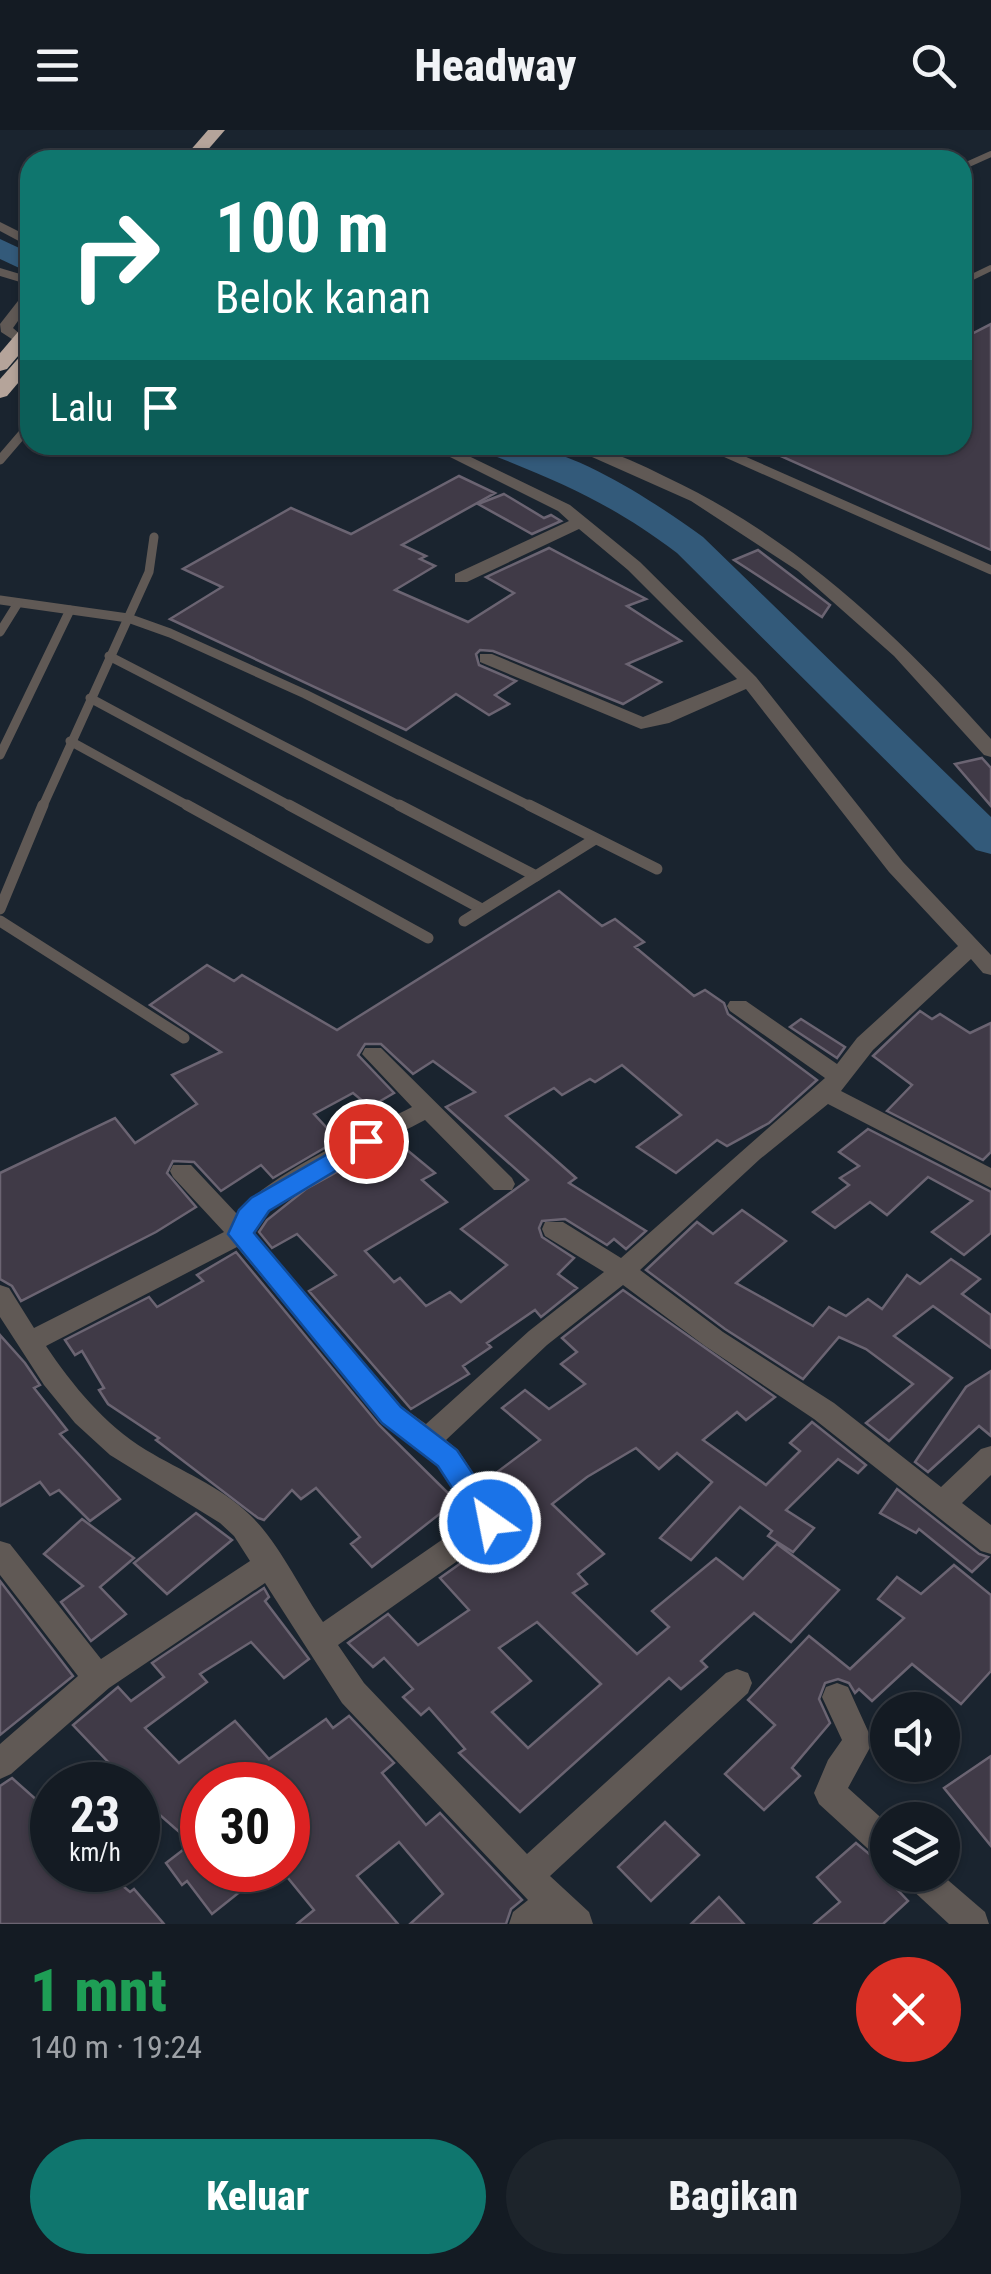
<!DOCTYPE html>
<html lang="id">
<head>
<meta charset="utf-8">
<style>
  body { margin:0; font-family:"Roboto Condensed",sans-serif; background:#1d242b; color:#f1f3f6; height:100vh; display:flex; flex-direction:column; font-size:38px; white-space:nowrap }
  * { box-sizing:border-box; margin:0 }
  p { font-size:32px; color:#9da1a6 }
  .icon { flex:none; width:55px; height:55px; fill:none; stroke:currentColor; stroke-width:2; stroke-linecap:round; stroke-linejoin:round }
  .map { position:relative; height:1794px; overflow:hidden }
  .panel { display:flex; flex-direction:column; background:#141b23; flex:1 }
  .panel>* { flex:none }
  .guide { position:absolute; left:20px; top:20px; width:952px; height:305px; border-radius:30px; box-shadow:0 2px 8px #0004,0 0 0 2px #333941; background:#0f766e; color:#fff; overflow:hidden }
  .fabs { position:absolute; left:870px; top:1562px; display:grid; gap:20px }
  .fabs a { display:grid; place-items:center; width:90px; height:90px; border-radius:50%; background:#141b23; box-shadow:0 2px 8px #0004,0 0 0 2px #333941; font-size:50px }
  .speed { position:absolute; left:30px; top:1632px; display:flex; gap:20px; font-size:50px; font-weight:700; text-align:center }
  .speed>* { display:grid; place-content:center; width:130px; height:130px; border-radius:50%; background:#141b23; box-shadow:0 2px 8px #0004,0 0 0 2px #333941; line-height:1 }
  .speed small { font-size:25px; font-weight:400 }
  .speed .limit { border:15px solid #d22; background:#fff; color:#111 }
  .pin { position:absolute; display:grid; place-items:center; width:85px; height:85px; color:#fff; margin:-42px; border:5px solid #fff; border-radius:50%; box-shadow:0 2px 10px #0007 }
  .me { position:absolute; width:110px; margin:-55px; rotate:327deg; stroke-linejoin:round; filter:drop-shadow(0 0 8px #0008) }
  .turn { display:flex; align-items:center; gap:35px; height:210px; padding:0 30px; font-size:45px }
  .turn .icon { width:130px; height:130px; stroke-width:2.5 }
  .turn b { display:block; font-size:70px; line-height:85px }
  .then { display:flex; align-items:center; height:95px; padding:0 30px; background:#0003; gap:20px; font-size:38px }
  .round { display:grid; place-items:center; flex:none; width:105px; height:105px; border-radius:52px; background:#1d242b }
  .overview { display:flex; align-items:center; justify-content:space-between; height:170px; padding:0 30px }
  h1 { font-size:60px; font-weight:800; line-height:75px; color:#1e9e55 }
  .primary-button { display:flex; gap:20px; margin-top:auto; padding:20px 30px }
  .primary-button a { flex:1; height:115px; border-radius:60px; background:#0f766e; color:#fff; font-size:40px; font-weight:800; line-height:115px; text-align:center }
  .primary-button a+a { background:#1d242b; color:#f1f3f6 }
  header { display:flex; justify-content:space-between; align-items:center; height:130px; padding:0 30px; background:#141b23; font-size:45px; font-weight:800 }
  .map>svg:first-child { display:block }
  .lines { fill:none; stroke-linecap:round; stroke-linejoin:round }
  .river { fill:#335a7a; fill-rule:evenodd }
  .building { fill:#403a47; stroke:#6b6472; stroke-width:2.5; fill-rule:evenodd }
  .lane-far2 { stroke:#605955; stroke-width:6 }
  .lane-far1 { stroke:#605955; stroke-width:9 }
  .lane { stroke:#605955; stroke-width:11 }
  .street { fill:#605955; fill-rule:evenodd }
  .highway { fill:#b5a49a; fill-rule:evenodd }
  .route { fill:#1a73e8; stroke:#114b97; stroke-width:2.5 }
</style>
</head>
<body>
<header><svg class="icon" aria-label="menu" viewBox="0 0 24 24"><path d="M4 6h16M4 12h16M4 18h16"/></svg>Headway<svg class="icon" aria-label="search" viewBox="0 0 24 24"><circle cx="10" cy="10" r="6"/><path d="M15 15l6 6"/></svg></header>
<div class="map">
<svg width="991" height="1794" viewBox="0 0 991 1794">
  <rect width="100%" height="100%" fill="#1a242f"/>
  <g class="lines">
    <g class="river">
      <path d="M0,109L30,123V143L0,129Z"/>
      <path d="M480,315C495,315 513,312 528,315C589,329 653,371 703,407L991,687V724L976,720L677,423C611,373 562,353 485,322Z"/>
    </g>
  </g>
  <g class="building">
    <path d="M991,194V420L756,315H962V209Z"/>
    <path d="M459,346L495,363L402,415L426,426L420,429L435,436L395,460L468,492L514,463L486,447L549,418L646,469L627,476L681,511L627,534L661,552L623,574L493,521L480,520L476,524L479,535L516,551L495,565L509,574L489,585L456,564L406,600L170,489L222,457L183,439L291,378L351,404Z"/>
    <path d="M504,364L544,388L551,385L561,391L532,404L478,374Z"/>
    <path d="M758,420L830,475L822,487L734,430Z"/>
    <path d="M982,628L991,638V676L955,634Z"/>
    <path d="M559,761L602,796L615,789L644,812L635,817L694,866L705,860L724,873L728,884L817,950L769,993L727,1016L717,1010L676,1043L637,1017L681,985L622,935L595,952L590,949L562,965L554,958L506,986L576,1048L569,1053L646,1101L626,1119L614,1109L607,1115L565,1089L542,1091L539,1098L542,1107L574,1128L558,1144L577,1158L541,1187L535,1180L487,1213L491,1217L463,1236L469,1244L411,1279L309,1161L336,1145L297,1104L272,1118L259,1102L267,1090L306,1059L395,1010L435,1043L422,1050L447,1072L365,1121L394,1152L400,1148L426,1176L450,1162L461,1172L507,1135L461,1099L528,1050L446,977L475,962L433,931L413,944L381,914H365L358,925L394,963L370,977L353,963L314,984L338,1010L273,1048L261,1035L221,1061L194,1032L173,1031L167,1043L196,1077L156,1102L21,1171L12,1156L0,1149V1043L115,988L135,1013L197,974L172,945L221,922L150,875L207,835L234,851L242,845L337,900Z"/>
    <path d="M920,881L932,889L940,884L970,903L991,893V1022L983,1030L887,981L912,955L873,926Z"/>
    <path d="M801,889L845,917L837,928L790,897Z"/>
    <path d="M868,999L991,1062V1103L964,1125L932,1102L972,1071L928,1047L887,1085L870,1072L835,1098L813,1082L849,1055L840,1048L859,1036L839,1022Z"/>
    <path d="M742,1080L786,1111L736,1153L779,1177L813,1196L829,1177L846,1186L868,1169L882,1179L907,1145L920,1154L951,1129L980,1149L962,1164L991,1185V1218L933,1176L894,1206L952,1248L889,1311L866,1293L913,1254L866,1219L839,1207L803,1249L725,1199L646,1140L697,1092L713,1104Z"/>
    <path d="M236,1122L379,1295L456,1371L372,1437L351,1414L360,1407L316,1358L301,1369L292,1360L264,1390L258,1388L156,1310L159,1308L108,1274L99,1260L104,1258L82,1221L75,1225L65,1210L149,1167L157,1177L203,1151L197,1145Z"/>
    <path d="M623,1160L775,1267L746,1290L737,1282L703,1310L766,1355L800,1321L790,1313L812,1292L866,1335L858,1343L838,1329L786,1380L814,1398L793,1422L768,1406L772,1401L740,1377L691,1430L660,1408L712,1352L677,1323L659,1339L636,1318L587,1347L552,1374L604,1424L578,1444L587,1454L573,1463L637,1524L669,1497L652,1481L716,1428L743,1449L777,1414L839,1460L791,1512L754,1483L701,1531L707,1537L681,1559L669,1548L520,1682L459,1623L465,1619L429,1578L421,1585L403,1567L413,1559L384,1528L373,1537L348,1513L388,1484L418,1515L469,1480L440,1448L503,1403L506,1387L511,1384L484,1352L540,1310L502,1278L525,1260L549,1279L585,1254L561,1234L577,1222L562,1208ZM537,1492L601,1554L528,1618L492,1582L531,1551L499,1518Z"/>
    <path d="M0,1205L25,1233L40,1255L34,1258L67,1300L60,1304L120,1369L90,1391L59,1360L50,1365L40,1352L0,1376Z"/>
    <path d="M991,1241V1306L979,1296L928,1342L915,1332L966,1257Z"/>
    <path d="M897,1359L979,1424L988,1427L972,1442L919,1399L916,1403L880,1383Z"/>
    <path d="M196,1383L232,1410L167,1464L134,1433Z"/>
    <path d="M82,1389L134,1428L100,1457L126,1484L91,1511L61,1472L83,1456L44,1424Z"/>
    <path d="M954,1435L991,1465V1541L961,1574L912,1534L872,1571L859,1559L855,1563L849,1553L838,1549L825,1553L819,1569L830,1593L792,1638L800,1646L764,1680L725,1644L775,1595L748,1570L809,1506L850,1539L904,1488L878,1469L897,1447L921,1464Z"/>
    <path d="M0,1451L73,1546L0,1605Z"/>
    <path d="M264,1458L269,1467L265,1471L309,1529L284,1548L251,1512L200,1544L207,1552L145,1598L179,1633L235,1591L269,1629L326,1589L333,1598L349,1586L394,1633L382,1643L426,1695L440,1683L522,1770L511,1779L506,1794H410L443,1764L399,1712L357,1746L398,1794H297L314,1780L288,1748V1655H202V1740H267L212,1784L187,1751L182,1755L166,1733L192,1713L138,1666V1655H115L101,1640L109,1633L73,1595L118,1557L131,1571L164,1547L152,1533Z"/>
    <path d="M991,1626V1716L944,1658Z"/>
    <path d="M12,1648L39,1672L33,1678L52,1695V1740H104L130,1762L134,1759L164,1794H0V1656Z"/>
    <path d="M665,1692L699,1725L651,1771L618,1737Z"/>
    <path d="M856,1713L879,1732L875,1736L908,1771L883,1794H814L840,1772L817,1747Z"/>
    <path d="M719,1767L744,1794H691Z"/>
  </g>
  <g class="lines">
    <g class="lane-far2">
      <path d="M962,37L991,24"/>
      <path d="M962,152L991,138"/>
    </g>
    <g class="lane-far1">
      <path d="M708,315L991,440"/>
      <path d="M0,330L30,295"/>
      <path d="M0,470L128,488L170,503L305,564L534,678"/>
      <path d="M0,502L18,473"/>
      <path d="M109,526L404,678"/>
      <path d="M90,568L294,678"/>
      <path d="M70,611L192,678"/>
      <path d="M0,625L70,480"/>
      <path d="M42,678L149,442L154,407"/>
    </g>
    <g class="lane">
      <path d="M187,675L428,808"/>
      <path d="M289,675L480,778"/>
      <path d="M399,675L536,746"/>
      <path d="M529,675L657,739"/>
      <path d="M0,779L43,675"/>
      <path d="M0,791L184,908"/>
      <path d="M464,791L595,709"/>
    </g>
    <g class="street">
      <path d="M0,92L30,107V117L0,101Z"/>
      <path d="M0,138L30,147V155L0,146Z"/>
      <path d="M30,161V174L13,198L28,211L21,215L1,202L0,194L25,162Z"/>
      <path d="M426,315H446L570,375L640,432L756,547L903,732L991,825V845L983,843L971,829L873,920L841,961L991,1038V1058L828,974L760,1029L640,1140L723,1202L834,1273L941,1357L981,1319L991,1316V1345L962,1373L991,1395V1424L981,1421L814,1289L705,1216L623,1155L547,1215L446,1310L458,1320L500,1383L504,1392L500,1401L338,1515L364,1553L527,1724L726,1543L737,1539L748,1543L752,1553L748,1563L550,1746L589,1782L593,1794H509L513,1782L528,1770L342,1573L265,1453L109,1558L11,1644L0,1649V1614L78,1546L0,1445V1411L10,1414L101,1529L250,1431L234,1406L220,1393L110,1325L75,1293L44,1255L0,1187V1155L9,1158L34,1198L224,1102L173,1047L170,1041L173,1035H191L237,1084C263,1047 369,999 412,977L362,924L365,918H381L512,1048L515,1054L512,1060H494L425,990C386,1011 268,1065 254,1102L402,1277L426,1294L529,1201L604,1142L545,1106L542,1099L545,1092H563L621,1128L825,948L730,881L727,876L730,871H746L837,934L857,908L958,816L889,742L746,559L669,593L641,599L480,532V524H492L643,587L737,549L628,440L579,399L467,452H455V444L569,391L558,381ZM237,1117L382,1293L438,1336L472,1389L323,1492C301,1460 277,1410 250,1385C220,1356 181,1341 146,1320C104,1294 73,1256 46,1216Z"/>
      <path d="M565,315C601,315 634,331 666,347C796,408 897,503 991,609V627L984,625L894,526L798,441L691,371Z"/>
      <path d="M837,1553L848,1557L873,1612L848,1658L888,1694V1731L877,1727L819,1674L814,1663L828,1630L842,1610L822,1567L826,1557Z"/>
      <path d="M903,1745H942L985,1782L989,1794H949L908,1756Z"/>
    </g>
    <g class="highway">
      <path d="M208,0H225L199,30H182Z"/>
      <path d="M30,194V212L7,239L0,241V223L23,196Z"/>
      <path d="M30,221V239L7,266L0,268V249L23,223Z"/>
    </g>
  </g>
  <path class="route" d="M366,1002L375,1005L379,1011L375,1017L269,1081L254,1103L401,1277L457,1320L505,1392L501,1401L490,1404L480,1401L438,1336L382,1293L228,1104L239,1080L251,1068Z"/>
</svg>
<div class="fabs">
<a><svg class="icon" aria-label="sound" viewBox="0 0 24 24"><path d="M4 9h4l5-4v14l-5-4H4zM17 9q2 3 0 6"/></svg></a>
<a><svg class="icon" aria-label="layers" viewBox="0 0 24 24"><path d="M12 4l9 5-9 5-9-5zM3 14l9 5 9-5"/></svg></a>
</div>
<div class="speed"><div>23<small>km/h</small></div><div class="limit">30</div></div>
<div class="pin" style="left:366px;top:1011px;background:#d93025"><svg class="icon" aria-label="arrive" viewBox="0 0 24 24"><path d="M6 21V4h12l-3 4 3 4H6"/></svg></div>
<svg class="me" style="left:490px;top:1392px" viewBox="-20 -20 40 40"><circle r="17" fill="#1a73e8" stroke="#fff" stroke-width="3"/><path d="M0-11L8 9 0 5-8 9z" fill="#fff"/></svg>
<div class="guide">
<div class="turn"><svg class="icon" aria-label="right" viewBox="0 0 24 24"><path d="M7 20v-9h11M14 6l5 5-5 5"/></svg><div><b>100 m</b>Belok kanan</div></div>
<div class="then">Lalu<svg class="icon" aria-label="arrive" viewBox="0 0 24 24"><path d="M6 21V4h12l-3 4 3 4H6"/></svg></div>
</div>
</div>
<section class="panel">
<div class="overview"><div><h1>1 mnt</h1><p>140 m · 19:24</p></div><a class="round" style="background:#d93025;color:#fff"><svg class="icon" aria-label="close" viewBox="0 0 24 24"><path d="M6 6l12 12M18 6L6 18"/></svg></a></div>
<div class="primary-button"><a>Keluar</a><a>Bagikan</a></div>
</section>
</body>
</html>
